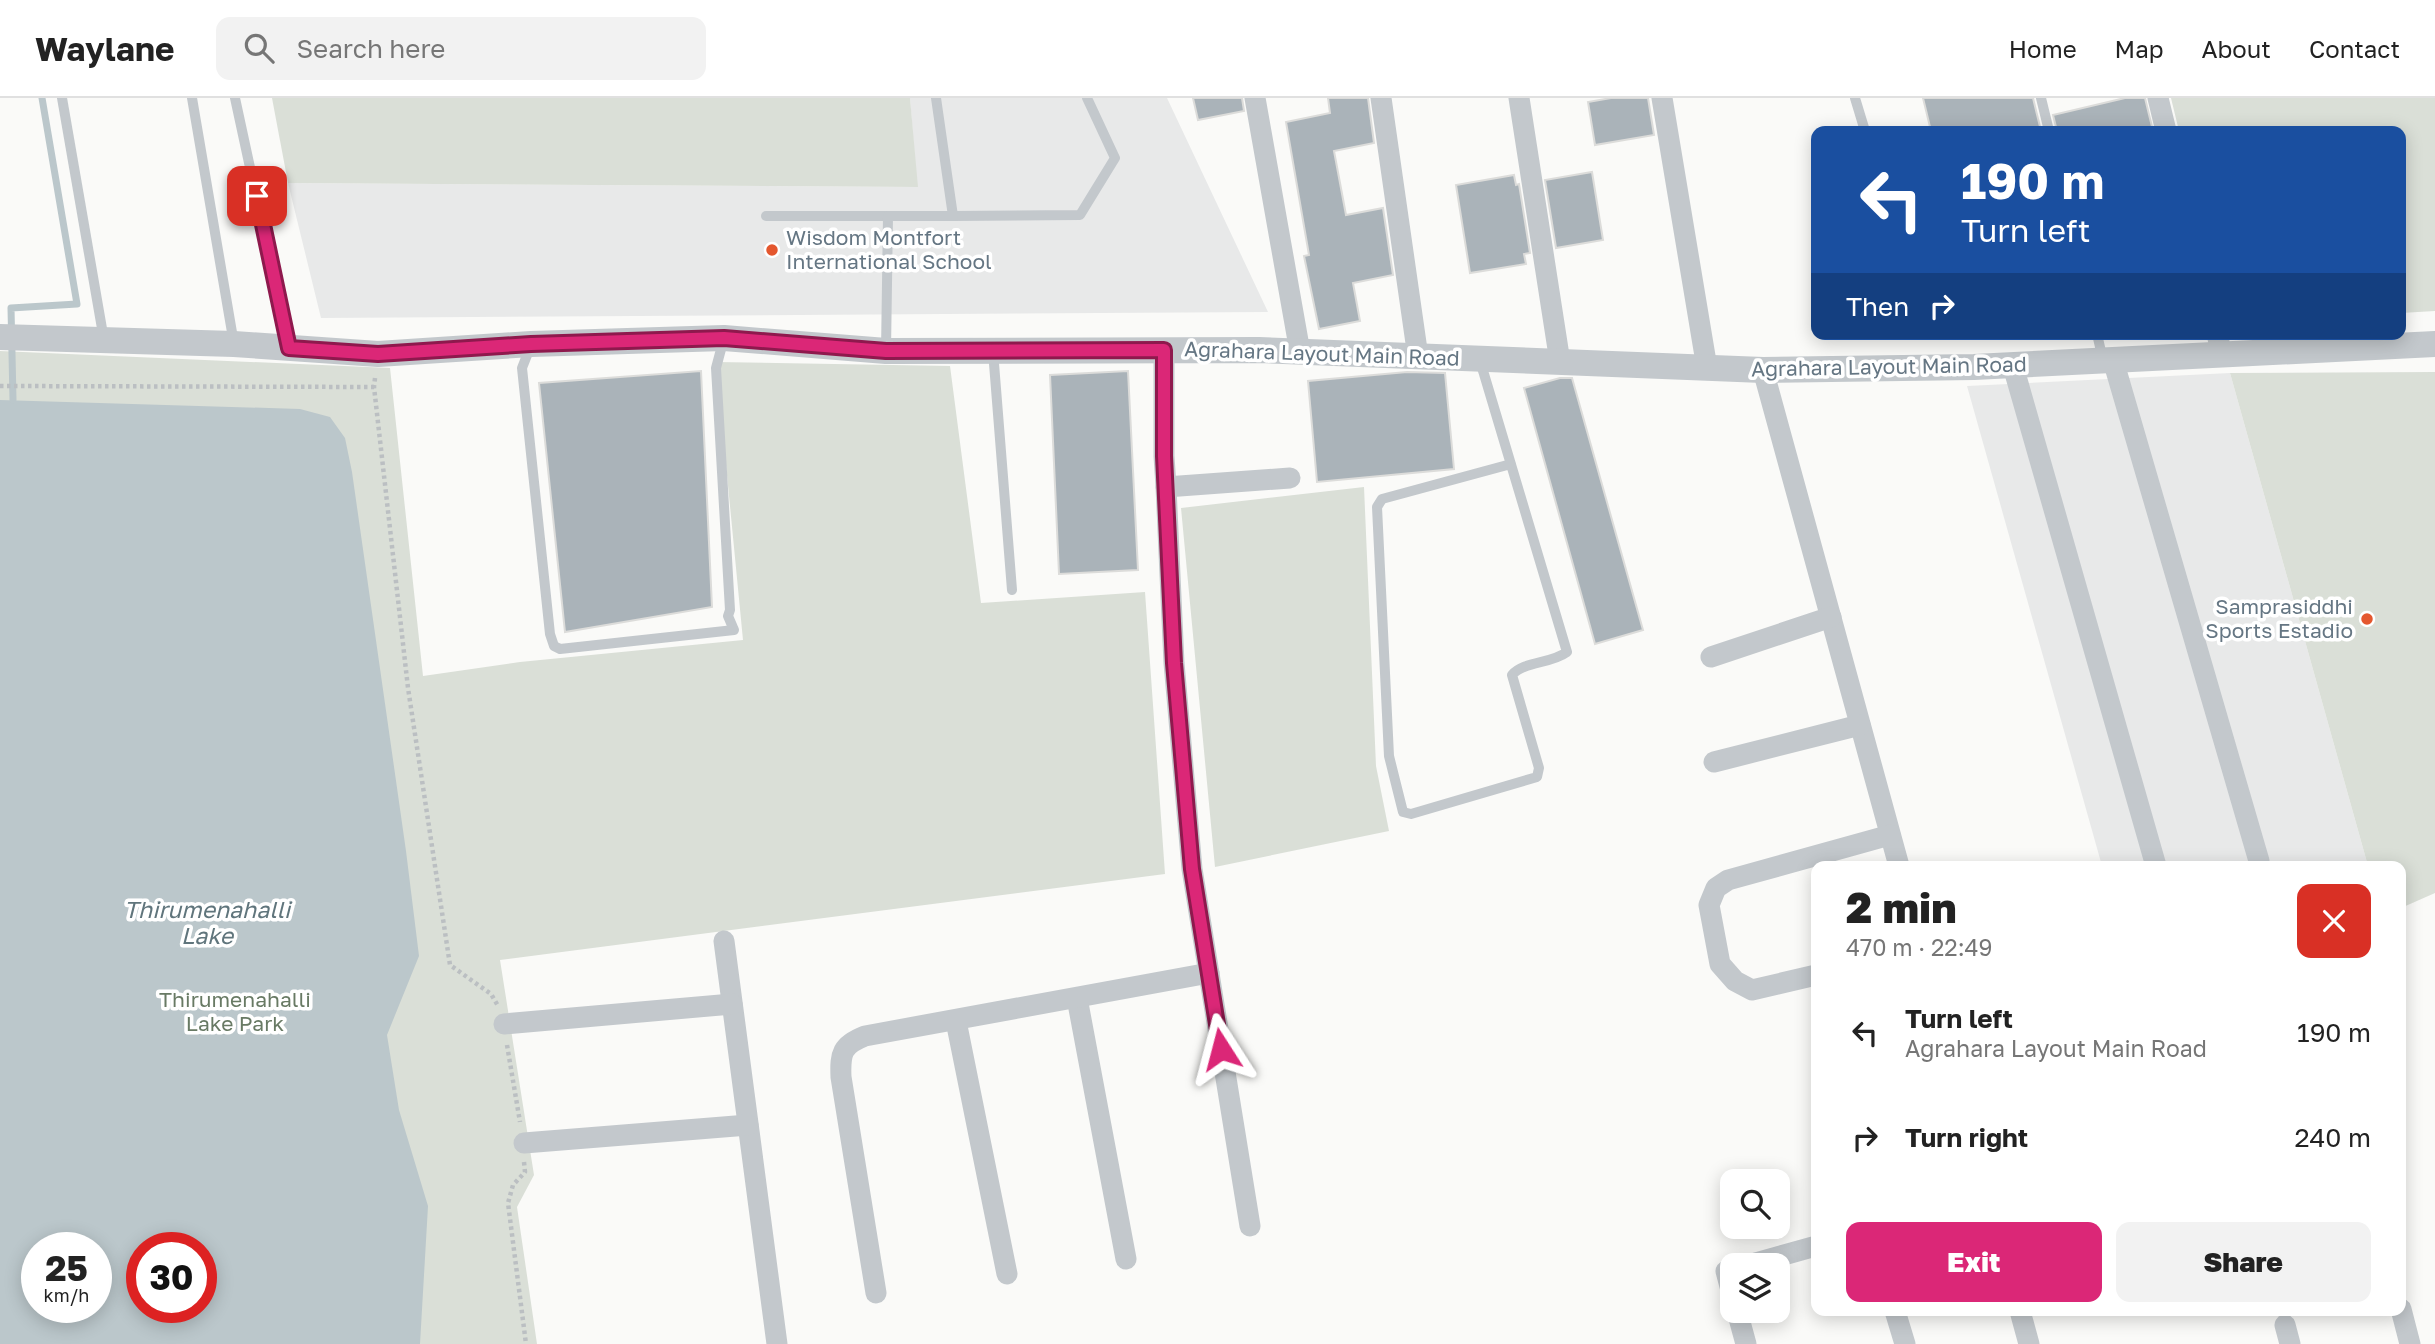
<!DOCTYPE html>
<html lang="en">
<head>
<meta charset="utf-8">
<style>
  body { margin:0; font-family:"Golos Text",sans-serif; background:#f2f2f2; color:#222; height:100vh; display:flex; flex-direction:column; font-size:26px; white-space:nowrap }
  * { box-sizing:border-box; margin:0 }
  p { font-size:23px; color:#767676 }
  .icon { flex:none; width:38px; height:38px; fill:none; stroke:currentColor; stroke-width:2; stroke-linecap:round; stroke-linejoin:round }
  .map { position:relative; flex:1; overflow:hidden }
  .drawer { position:absolute; left:1811px; top:763px; width:595px; height:455px; display:flex; flex-direction:column; background:#fff; border-radius:14px; box-shadow:0 4px 18px #0003 }
  .drawer>* { flex:none }
  .hud { position:absolute; left:1811px; top:28px; width:595px; height:214px; border-radius:14px; box-shadow:0 4px 18px #0003; background:#1a4fa0; color:#fff; overflow:hidden }
  .tools { position:absolute; left:1720px; top:1071px; display:grid; gap:14px }
  .tools a { display:grid; place-items:center; width:70px; height:70px; border-radius:14px; background:#fff; box-shadow:0 4px 18px #0003; font-size:35px }
  .speed { position:absolute; left:21px; top:1134px; display:flex; gap:14px; font-size:35px; font-weight:700; text-align:center }
  .speed>* { display:grid; place-content:center; width:91px; height:91px; border-radius:50%; background:#fff; box-shadow:0 4px 18px #0003; line-height:1 }
  .speed small { font-size:18px; font-weight:400 }
  .speed .limit { border:10px solid #d22; background:#fff; color:#111 }
  .pin { position:absolute; display:grid; place-items:center; width:60px; height:60px; color:#fff; margin:-30px; border-radius:14px; box-shadow:0 4px 10px #0006 }
  .me { position:absolute; width:77px; margin:-38px; rotate:351deg; stroke-linejoin:round; filter:drop-shadow(0 0 5px #0008) }
  .turn { display:flex; align-items:center; gap:24px; height:147px; padding:0 35px; font-size:32px }
  .turn .icon { width:91px; height:91px; stroke-width:2.5 }
  .turn b { display:block; font-size:49px; line-height:60px }
  .then { display:flex; align-items:center; height:66px; padding:0 35px; background:#0003; gap:14px; font-size:26px }
  .round { display:grid; place-items:center; flex:none; width:74px; height:74px; border-radius:14px; background:#f2f2f2 }
  .summary { display:flex; align-items:center; justify-content:space-between; height:119px; padding:0 35px }
  h1 { font-size:42px; font-weight:800; line-height:52px }
  .action { display:flex; gap:14px; margin-top:auto; padding:14px 35px }
  .action a { flex:1; height:80px; border-radius:14px; background:#db2777; color:#fff; font-size:28px; font-weight:800; line-height:80px; text-align:center }
  .action a+a { background:#f2f2f2; color:#222 }
  ul { padding:0; list-style:none }
  li { display:flex; align-items:center; gap:21px; height:105px; padding:0 35px }
  li div { flex:1 }
  li b { display:block; font-size:26px }
  li em { font-style:normal }
  header { display:flex; align-items:center; gap:42px; box-sizing:border-box; height:98px; padding:0 35px; background:#fff; border-bottom:2px solid #e0e0e0 }
  header strong { font-size:33px }
  nav { display:flex; gap:38px; margin-inline-start:auto; font-size:24px }
  .search { width:490px; height:63px; background:#f2f2f2; display:flex; align-items:center; gap:18px; box-sizing:border-box; padding:0 24px; border-radius:14px; color:#767676; font-size:26px }
  .map>svg:first-child { display:block }
  .built { fill:#e8e9e9 }
  .green { fill:#dadfd7; fill-rule:evenodd }
  .water { fill:#bbc7cb; fill-rule:evenodd }
  .lines { fill:none; stroke-linecap:round; stroke-linejoin:round }
  .stream { stroke:#bbc7cb; stroke-width:7 }
  .building { fill:#aab3b9; stroke:#dcdcda; stroke-width:2 }
  .path { stroke:#bbbfc2; stroke-width:4.5; stroke-dasharray:3.5 3.5; stroke-linecap:butt }
  .service { stroke:#c3c8cc; stroke-width:10 }
  .minor { stroke:#c3c8cc; stroke-width:21 }
  .tertiary { stroke:#c3c8cc; stroke-width:26 }
  .route-casing { stroke:#8e194d; stroke-width:18 }
  .route { stroke:#db2777; stroke-width:12 }
  .poi-dot { fill:#e4572e; stroke:#fff; stroke-width:2.5 }
  .labels { text-anchor:middle; stroke-width:7; stroke-linejoin:round; paint-order:stroke }
  .poi-label { font-size:21px; fill:#657683; stroke:#fff; text-anchor:start }
  .street-label { font-size:21px; fill:#657683; stroke:#fff }
  .park-label { font-size:21px; fill:#687a64; stroke:#fff }
  .water-label { font-size:23px; font-style:italic; fill:#60757c; stroke:#fff }
</style>
</head>
<body>
<header>
<strong>Waylane</strong>
<div class="search"><svg class="icon" aria-label="search" viewBox="0 0 24 24"><circle cx="10" cy="10" r="6"/><path d="M15 15l6 6"/></svg>Search here</div>
<nav><a>Home</a><a>Map</a><a>About</a><a>Contact</a></nav>
</header>
<div class="map">
<svg width="2435" height="1246" viewBox="0 0 2435 1246">
  <rect width="100%" height="100%" fill="#fafaf8"/>
  <g class="built">
    <path d="M910,0H1167L1268,214L321,220L288,85L917,89Z"/>
    <path d="M2230,275L2368,768H2102L1967,288Z"/>
  </g>
  <g class="green">
    <path d="M272,0H910L918,89L288,85Z"/>
    <path d="M2171,0H2435V213L2401,215V33H2179Z"/>
    <path d="M0,253L390,270L423,578L520,564L743,542L716,264L950,268L981,505L1145,494L1165,776L500,862L534,1077L517,1109L537,1246H0ZM37,1150H96V1209H37ZM142,1150H201V1209H142Z"/>
    <path d="M2435,274V795L2401,810V768H2368L2230,275Z"/>
    <path d="M1364,389L1376,668L1389,733L1215,769L1181,410Z"/>
  </g>
  <path class="water" d="M0,302L300,311L330,319L345,340L352,374L406,753L419,858L387,937L399,1012L428,1108L420,1246H0ZM37,1150H96V1209H37ZM142,1150H201V1209H142Z"/>
  <g class="lines">
    <path class="stream" d="M13,302L11,210L77,206L42,0"/>
  </g>
  <g class="building">
    <path d="M1193,0H1242L1244,13L1198,22Z"/>
    <path d="M1328,0H1368L1374,45L1334,53L1346,117L1383,110L1393,177L1353,185L1360,223L1319,231L1304,158L1309,157L1286,24L1330,15Z"/>
    <path d="M1611,0H1648L1654,37L1595,47L1588,4Z"/>
    <path d="M1923,0H2033L2041,33H1931Z"/>
    <path d="M2125,0H2145L2153,33H2057L2053,17Z"/>
    <path d="M1592,74L1603,142L1556,150L1545,82Z"/>
    <path d="M1514,77L1516,87L1519,86L1530,155L1524,156L1526,166L1470,175L1456,87Z"/>
    <path d="M701,273L712,509L565,534L539,285Z"/>
    <path d="M1128,273L1138,472L1059,476L1050,277Z"/>
    <path d="M1407,274L1445,275L1454,371L1317,384L1308,283Z"/>
    <path d="M1560,280H1572L1643,532L1595,546L1524,290Z"/>
  </g>
  <g class="lines">
    <g class="path">
      <path d="M375,280L374,289L408,590L450,867L491,896L498,908"/>
      <path d="M0,288L374,289"/>
      <path d="M507,947L520,1024"/>
      <path d="M524,1064L525,1074L513,1087L508,1105L526,1246"/>
    </g>
    <g class="service">
      <path d="M62,0L104,242"/>
      <path d="M192,0L234,246"/>
      <path d="M235,0L289,250"/>
      <path d="M1855,0L1865,33"/>
      <path d="M2041,0L2049,33"/>
      <path d="M766,118H888"/>
      <path d="M953,118L1080,117L1115,60L1087,0"/>
      <path d="M2097,236L2103,262"/>
      <path d="M531,247L522,270L550,536L554,548L560,551L734,532L728,518L730,512L716,270L724,240"/>
      <path d="M886,253L888,118H953L936,0"/>
      <path d="M993,253L1012,492"/>
      <path d="M1479,261L1484,276L1567,554C1551,566 1524,563 1512,577L1539,670L1537,679L1411,716L1403,714L1389,658L1377,409L1382,401L1511,366"/>
    </g>
    <g class="minor">
      <path d="M1255,0L1300,254"/>
      <path d="M1381,0L1418,259"/>
      <path d="M1519,0L1560,264"/>
      <path d="M1662,0L1707,270"/>
      <path d="M2158,0L2166,33"/>
      <path d="M2217,236L2222,257"/>
      <path d="M1164,252V358L1166,389L1290,380"/>
      <path d="M2113,262L2259,763"/>
      <path d="M2013,268L2156,768"/>
      <path d="M1763,272L1899,768"/>
      <path d="M1166,389L1174,565L1192,771L1250,1128"/>
      <path d="M1711,559L1831,519"/>
      <path d="M1714,664L1860,627"/>
      <path d="M724,843L777,1246"/>
      <path d="M1816,877L1752,892L1735,883L1720,866L1709,807L1716,790L1728,782L1890,737"/>
      <path d="M1077,900L1126,1161"/>
      <path d="M956,923L1007,1176"/>
      <path d="M504,926L732,906"/>
      <path d="M524,1045L748,1027"/>
      <path d="M1748,1167L1816,1148"/>
      <path d="M1732,1172L1726,1173L1732,1196"/>
      <path d="M876,1195L841,979C840,955 842,947 865,938L1209,875"/>
      <path d="M2401,1211L2410,1246"/>
      <path d="M1737,1213L1746,1246"/>
      <path d="M1895,1213L1905,1246"/>
      <path d="M2020,1213L2029,1246"/>
      <path d="M2285,1227L2290,1246"/>
    </g>
    <path class="tertiary" d="M0,239L234,246L378,256L531,246L724,240L886,253L1259,252L1763,272L1974,269L2435,246"/>
  </g>
  <g class="lines">
    <g class="route-casing">
      <path id="route" d="M257,98L289,250L378,256L531,246L724,240L886,253L1164,252V358L1174,565L1192,771L1221,951"/>
    </g>
    <use href="#route" class="route"/>
  </g>
  <g class="poi-dot">
    <circle cx="772" cy="152" r="7"/>
    <circle cx="2367" cy="521" r="7"/>
  </g>
  <g class="labels">
    <g class="poi-label">
      <text x="786" y="147">Wisdom Montfort<tspan x="786" dy="24">International School</tspan></text>
      <text x="2353" y="516" text-anchor="end">Samprasiddhi<tspan x="2353" dy="24">Sports Estadio</tspan></text>
    </g>
    <g class="street-label">
      <text transform="translate(1322 256) rotate(2)" y="7">Agrahara Layout Main Road</text>
      <text transform="translate(1889 269) rotate(-1)" y="7">Agrahara Layout Main Road</text>
    </g>
    <g class="park-label">
      <text x="235" y="909">Thirumenahalli<tspan x="235" dy="24">Lake Park</tspan></text>
    </g>
    <g class="water-label">
      <text x="207" y="820">Thirumenahalli<tspan x="207" dy="26">Lake</tspan></text>
    </g>
  </g>
</svg>
<div class="tools">
<a><svg class="icon" aria-label="search" viewBox="0 0 24 24"><circle cx="10" cy="10" r="6"/><path d="M15 15l6 6"/></svg></a>
<a><svg class="icon" aria-label="layers" viewBox="0 0 24 24"><path d="M12 4l9 5-9 5-9-5zM3 14l9 5 9-5"/></svg></a>
</div>
<div class="speed"><div>25<small>km/h</small></div><div class="limit">30</div></div>
<div class="pin" style="left:257px;top:98px;background:#d93025"><svg class="icon" aria-label="arrive" viewBox="0 0 24 24"><path d="M6 21V4h12l-3 4 3 4H6"/></svg></div>
<svg class="me" style="left:1221px;top:951px" viewBox="-20 -20 40 40"><path d="M0-17L14 15 0 8-14 15z" fill="#db2777" stroke="#fff" stroke-width="4"/></svg>
<div class="hud">
<div class="turn"><svg class="icon" aria-label="left" viewBox="0 0 24 24"><path d="M17 20v-9H6M10 6l-5 5 5 5"/></svg><div><b>190 m</b>Turn left</div></div>
<div class="then">Then<svg class="icon" aria-label="right" viewBox="0 0 24 24"><path d="M7 20v-9h11M14 6l5 5-5 5"/></svg></div>
</div>
<section class="drawer">
<div class="summary"><div><h1>2 min</h1><p>470 m · 22:49</p></div><a class="round" style="background:#d93025;color:#fff"><svg class="icon" aria-label="close" viewBox="0 0 24 24"><path d="M6 6l12 12M18 6L6 18"/></svg></a></div>
<ul>
<li><svg class="icon" aria-label="left" viewBox="0 0 24 24"><path d="M17 20v-9H6M10 6l-5 5 5 5"/></svg><div><b>Turn left</b><p>Agrahara Layout Main Road</p></div><em>190 m</em></li>
<li><svg class="icon" aria-label="right" viewBox="0 0 24 24"><path d="M7 20v-9h11M14 6l5 5-5 5"/></svg><div><b>Turn right</b></div><em>240 m</em></li>
</ul>
<div class="action"><a>Exit</a><a>Share</a></div>
</section>
</div>
</body>
</html>
